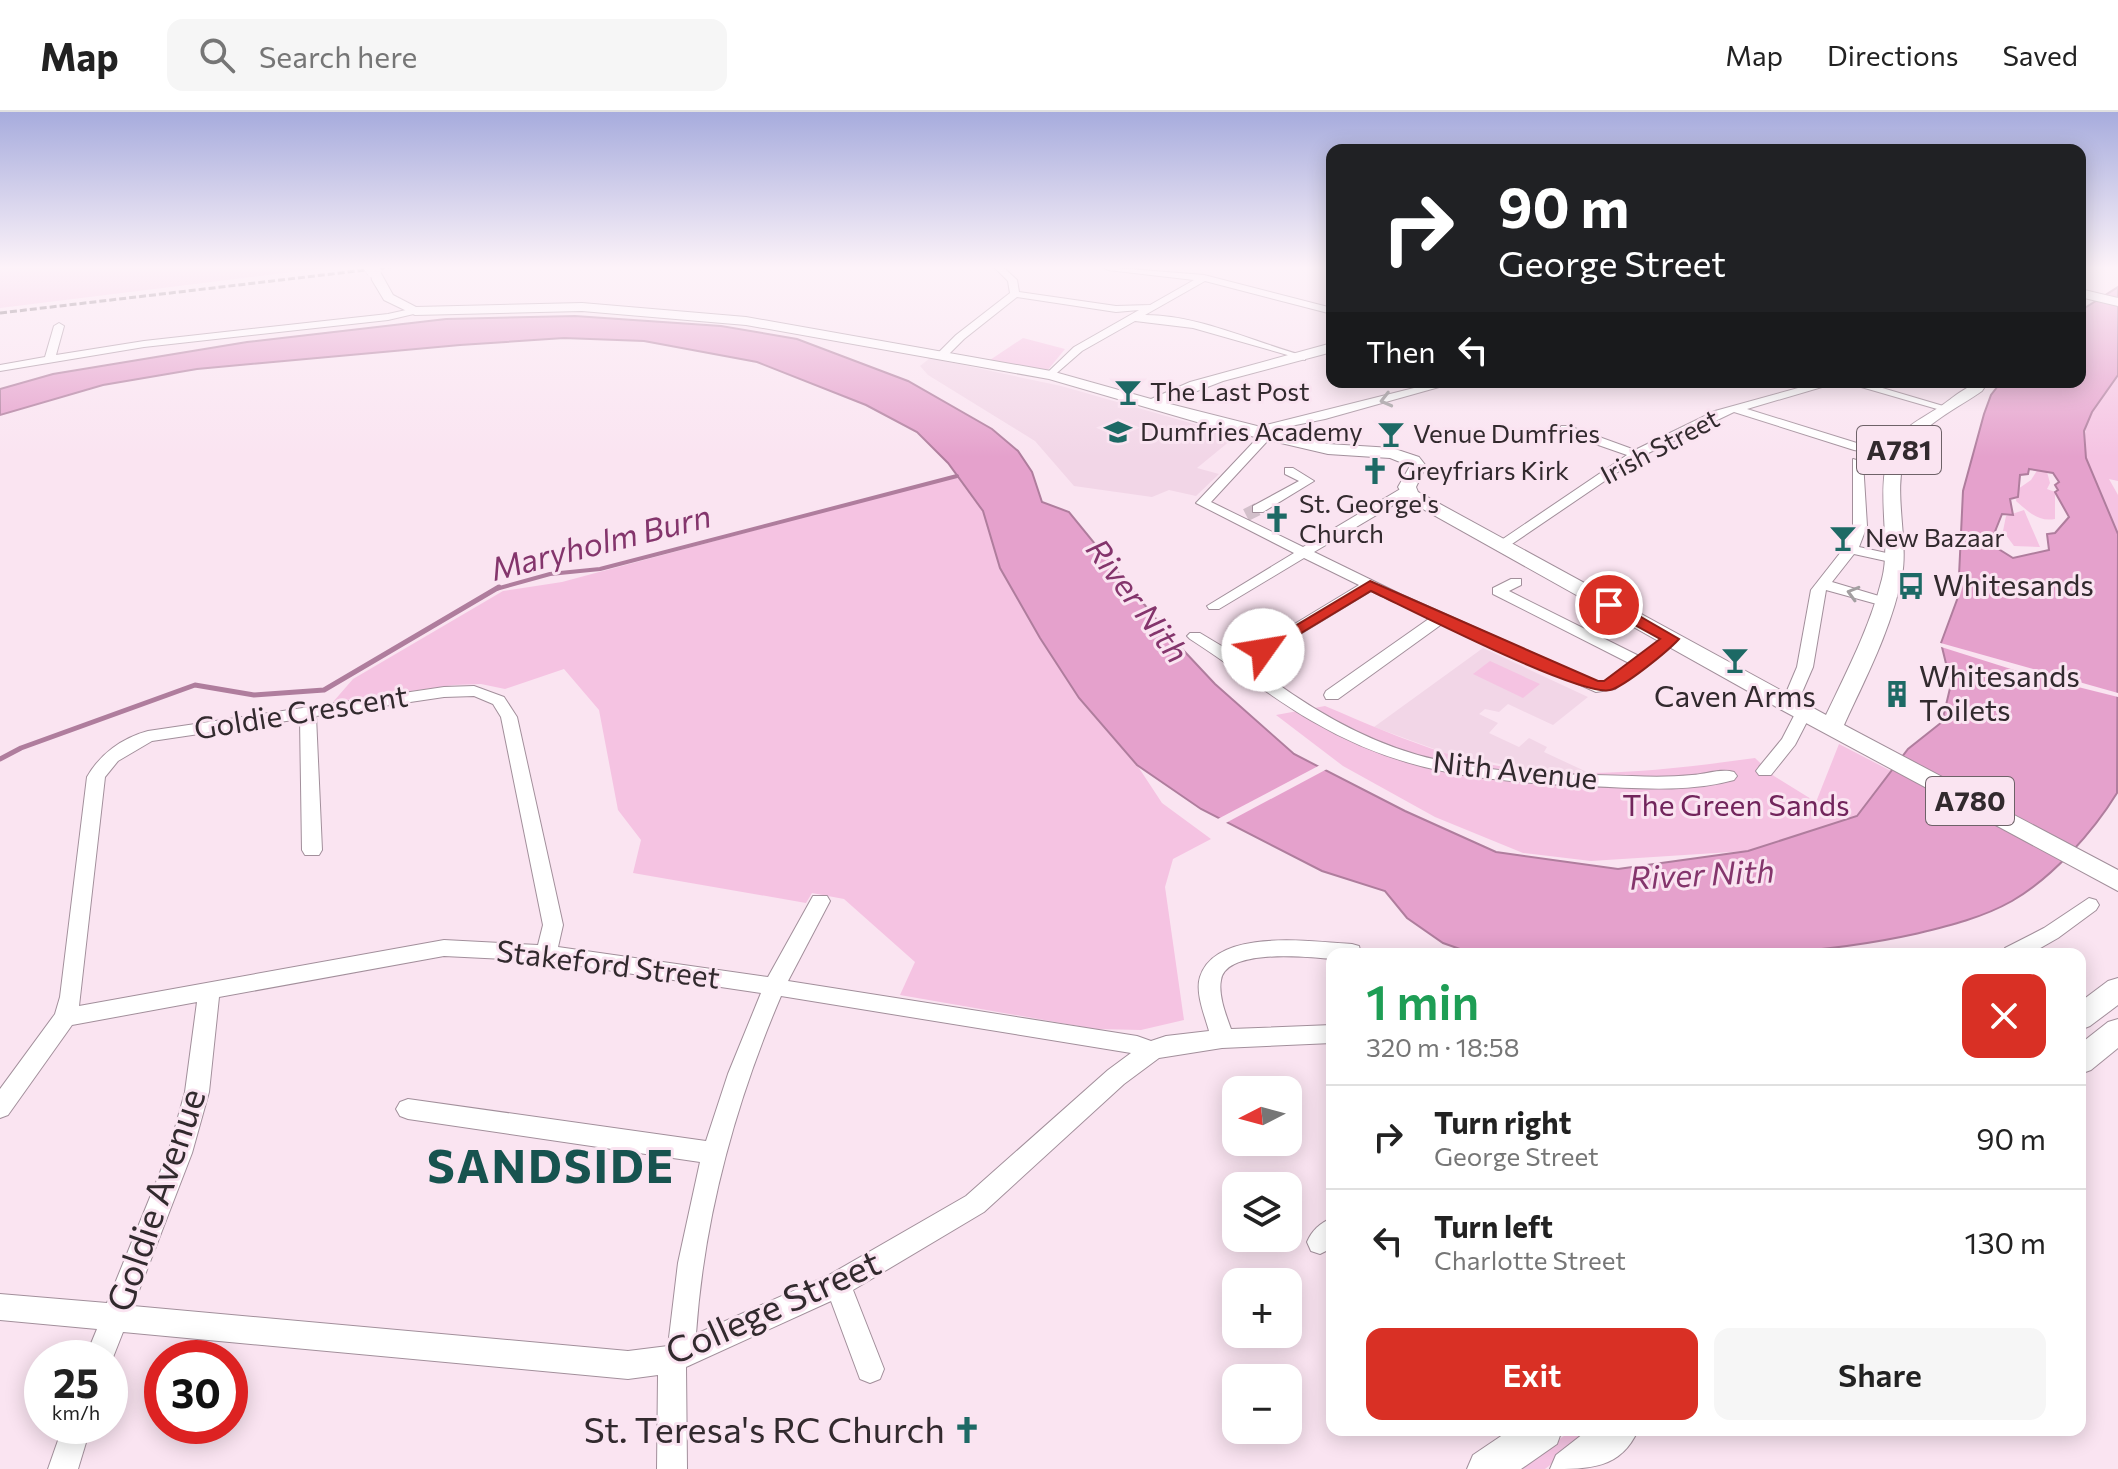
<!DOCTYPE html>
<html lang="en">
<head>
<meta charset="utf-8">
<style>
  body { margin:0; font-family:Commissioner,sans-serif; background:#f6f6f6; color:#222; height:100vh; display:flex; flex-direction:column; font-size:30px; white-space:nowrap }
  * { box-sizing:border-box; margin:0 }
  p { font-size:26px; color:#767676 }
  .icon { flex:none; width:44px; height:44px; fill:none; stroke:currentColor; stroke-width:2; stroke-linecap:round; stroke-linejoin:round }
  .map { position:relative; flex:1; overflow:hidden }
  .details { position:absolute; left:1326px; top:836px; width:760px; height:488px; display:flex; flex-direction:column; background:#fff; border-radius:16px; box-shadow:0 4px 20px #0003 }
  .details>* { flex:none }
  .banner { position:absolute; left:1326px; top:32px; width:760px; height:244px; border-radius:16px; box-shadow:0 4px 20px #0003; background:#202124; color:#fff; overflow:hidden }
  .needle { width:52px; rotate:264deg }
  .controls { position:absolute; left:1222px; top:964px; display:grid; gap:16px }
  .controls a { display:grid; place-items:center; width:80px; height:80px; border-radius:16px; background:#fff; box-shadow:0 4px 20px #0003; font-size:40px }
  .speed { position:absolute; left:24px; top:1228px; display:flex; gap:16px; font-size:40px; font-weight:700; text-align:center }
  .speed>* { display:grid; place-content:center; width:104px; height:104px; border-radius:50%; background:#fff; box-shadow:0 4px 20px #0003; line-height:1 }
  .speed small { font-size:20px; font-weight:400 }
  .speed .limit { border:12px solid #d22; background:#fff; color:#111 }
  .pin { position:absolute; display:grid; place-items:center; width:68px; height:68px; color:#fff; margin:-34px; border:4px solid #fff; border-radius:50%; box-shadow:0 2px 8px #0007 }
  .me { position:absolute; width:88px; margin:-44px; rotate:58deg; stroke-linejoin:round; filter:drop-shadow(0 0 6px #0008) }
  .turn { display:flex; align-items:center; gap:28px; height:168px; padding:0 40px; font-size:36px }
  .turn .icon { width:104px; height:104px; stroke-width:2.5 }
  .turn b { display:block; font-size:56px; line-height:68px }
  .then { display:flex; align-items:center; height:76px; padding:0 40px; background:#0003; gap:16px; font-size:30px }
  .round { display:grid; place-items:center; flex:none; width:84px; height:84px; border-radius:16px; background:#f6f6f6 }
  .headline { display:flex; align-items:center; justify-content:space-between; height:136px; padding:0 40px }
  h1 { font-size:48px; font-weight:600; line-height:60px; color:#1e9e55 }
  .action { display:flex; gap:16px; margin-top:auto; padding:16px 40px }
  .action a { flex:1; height:92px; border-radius:16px; background:#d93025; color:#fff; font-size:32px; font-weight:600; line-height:92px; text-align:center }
  .action a+a { background:#f6f6f6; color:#222 }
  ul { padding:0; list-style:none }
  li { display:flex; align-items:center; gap:24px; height:104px; padding:0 40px; border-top:2px solid #e0e0e0 }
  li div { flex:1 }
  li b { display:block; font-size:30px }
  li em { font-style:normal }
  header { display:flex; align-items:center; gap:48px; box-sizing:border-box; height:112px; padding:0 40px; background:#fff; border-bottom:2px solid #e0e0e0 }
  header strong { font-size:38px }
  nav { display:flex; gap:44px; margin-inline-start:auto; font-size:28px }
  .search { width:560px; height:72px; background:#f6f6f6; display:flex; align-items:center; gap:20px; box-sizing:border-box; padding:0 28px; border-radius:16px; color:#767676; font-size:30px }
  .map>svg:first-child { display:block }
  .built { fill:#f2d6e7 }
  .green { fill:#f5c3e2 }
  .water { fill:#e5a1cc; stroke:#af7d9d; stroke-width:2; fill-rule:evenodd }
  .pier { fill:#fae4f1 }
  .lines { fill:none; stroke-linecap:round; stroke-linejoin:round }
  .stream-far1 { stroke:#af7d9d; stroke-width:4 }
  .stream { stroke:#af7d9d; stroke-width:5 }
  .minor-tunnel { stroke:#d2bfca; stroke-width:13; stroke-dasharray:13 6; stroke-linecap:butt }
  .minor-casing { stroke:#a28f9b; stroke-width:2 }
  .major-casing { stroke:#a28f9b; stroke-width:2 }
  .minor { fill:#fff; fill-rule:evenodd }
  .major { fill:#fff; fill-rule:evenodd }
  .rail { stroke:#675b62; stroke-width:3; stroke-dasharray:7 3; stroke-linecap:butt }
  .major-bridge-casing { stroke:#a28f9b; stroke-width:15; stroke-linecap:butt }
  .major-bridge { stroke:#fff; stroke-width:14 }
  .oneway { stroke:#a39fa1 }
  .route { fill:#d93025; stroke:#8d1f18; stroke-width:2 }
  .labels { text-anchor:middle; stroke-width:6; stroke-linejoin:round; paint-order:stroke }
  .far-poi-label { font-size:26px; fill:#322a2e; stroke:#fae4f1; text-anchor:start }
  .far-street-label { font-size:26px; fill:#322a2e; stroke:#fae4f1 }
  .shield { fill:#fae4f1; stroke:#6e6268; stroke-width:2 }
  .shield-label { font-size:28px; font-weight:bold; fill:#322a2e }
  .poi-label { font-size:30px; fill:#322a2e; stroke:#fae4f1; text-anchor:start }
  .street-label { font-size:30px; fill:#322a2e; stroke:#fae4f1 }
  .park-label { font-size:30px; fill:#72255c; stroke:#fae4f1 }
  .water-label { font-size:32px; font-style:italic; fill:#84356c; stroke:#fae4f1 }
  .near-street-label { font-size:36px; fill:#322a2e; stroke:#fae4f1 }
  .near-poi-label { font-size:36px; fill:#322a2e; stroke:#fae4f1; text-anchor:end }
  .near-district-label { font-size:46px; font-weight:bold; letter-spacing:2px; fill:#17534f; stroke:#fae4f1 }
</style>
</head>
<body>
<header>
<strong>Map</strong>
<div class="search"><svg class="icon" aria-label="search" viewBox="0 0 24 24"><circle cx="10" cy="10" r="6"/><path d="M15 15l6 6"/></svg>Search here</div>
<nav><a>Map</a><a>Directions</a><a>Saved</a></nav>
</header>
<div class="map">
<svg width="2118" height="1357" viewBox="0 0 2118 1357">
  <rect width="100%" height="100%" fill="#fae4f1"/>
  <g class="built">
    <path d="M930,246L1061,274L1236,324L1197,356L1219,362L1196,384L1169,378L1152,385L1074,374L1035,329L928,263L920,254Z"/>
    <path d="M1483,536L1588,585L1553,613L1508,592L1499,600L1485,597L1479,602L1498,611L1489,621L1519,635L1529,626L1547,635L1544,640L1589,661L1526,657L1448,642L1374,615Z"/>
  </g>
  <g class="green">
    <path d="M0,155H334L0,196Z"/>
    <path d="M1023,226L1065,237L1047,259L990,248Z"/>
    <path d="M2118,262V369L2109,367L2118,383V422C2104,384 2069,339 2093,298C2100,286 2110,274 2118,262Z"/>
    <path d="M2038,357L2047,360L2050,371L2047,377L2055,380V407C2038,410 2029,400 2016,389L2018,377L2031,368Z"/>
    <path d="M957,364L983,399L1000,456L1040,526L1079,586L1137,653L1162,691L1211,727L1173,747L1165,775L1184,908L1141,918L1096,917L900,883L915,850L844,787L812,781L806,791L633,761L641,728L618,698L599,598L564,557L505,577L481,572L454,573L333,590L353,567L503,479L562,470Z"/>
    <path d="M2024,398L2040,435L2014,434L2003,419L2006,404Z"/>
    <path d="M1490,549L1540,572L1523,586L1473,562Z"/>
    <path d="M1325,594C1365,611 1404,628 1445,641C1545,673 1653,660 1755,646L1774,664L1816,690L1839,632L1891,659L1857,704L1813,720L1747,739L1591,749L1523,741L1435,705L1343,654L1276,603Z"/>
    <path d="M1572,1318H1595L1545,1357H1519Z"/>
  </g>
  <path class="water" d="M2118,175V263L2092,300L2084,319L2086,346L2118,422L2117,681C2093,720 2052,766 2012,789C1982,806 1948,814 1915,822C1771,854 1620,842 1474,842L1443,831L1407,806L1385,779L1322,759L1201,697L1137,653L1079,586L1040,526L1000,456L983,399L948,351L917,320L866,293L757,250L644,229L564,226L460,233L197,257L103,273L0,303V277L53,262L247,230L446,207L575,204L721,214L797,227L908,269L992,317L1018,339L1032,360L1042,390L1069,400L1170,524L1215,572L1294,642L1405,699L1496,740L1618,757L1748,739L1857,704L1908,637L1942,610L1951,572L1941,531L1958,485L1963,379L1984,302L1991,283L2001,270H2080V199ZM2029,357L2053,361L2059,370L2055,373L2058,378L2055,380L2069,405L2055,421L2047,422L2049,438L2013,446L1997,436L1992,427L2002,402L2013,403L2010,387L2018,385L2020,363L2028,362Z"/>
  <g class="pier">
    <path d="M1937,530L2118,581V585L2030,563L1938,534Z"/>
    <path d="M1322,652L1329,656L1222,713L1214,709Z"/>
  </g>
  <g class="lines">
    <path class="stream-far1" d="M496,477L550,462L600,457L957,364"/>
    <path class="stream" d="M0,647L21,636L195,573L254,583L324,578L499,475"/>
    <path class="minor-tunnel" d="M1246,403L1258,397"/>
    <g class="minor-casing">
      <g id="minor">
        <path d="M994,155H1003L1017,168L1019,180L1116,194L1150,193L1194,168L1108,158L1104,155L1204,163L1332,196V202L1205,169L1145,203C1199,203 1253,230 1305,244V248L1193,216L1135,209L1082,239L1051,266L1047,265V261L1074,235L1139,198L1116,200L1017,185L964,227L945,246H937V242L956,223L1010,181L1008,169Z"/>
        <path d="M415,196L420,199L418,201L388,208L144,235L0,259V253L45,245L54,214L59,211L64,214L56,243L144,229L388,202Z"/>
        <path d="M1438,270H1457L1325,307L1252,322L1246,318Z"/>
        <path d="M1820,270H1839L1747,297L1860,332L1901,340V346L1854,338L1734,300L1640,345L1506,436H1496L1494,433L1627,343L1561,320V314H1569L1635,338L1715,299Z"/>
        <path d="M1844,270H1862L1950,296L1944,299Z"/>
        <path d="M1263,320L1273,323L1211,390L1303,435L1402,376H1412V382L1314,440L1400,482L1598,570L1605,569L1629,551L1493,482V476L1511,467H1521V473L1509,479L1639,544L1671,522L1679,527L1615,577L1596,580L1442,512L1338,587H1326L1324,583L1326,579L1430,506L1371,479L1251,552C1306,595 1369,633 1438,648C1501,663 1567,662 1632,664C1652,665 1672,665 1692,663C1706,662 1722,656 1734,660L1737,664L1734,668C1687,681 1636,676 1588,674C1485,669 1404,663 1312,609C1269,584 1231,553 1190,527L1187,524L1190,521H1200L1240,545L1359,473L1304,446L1219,497H1209L1207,494L1294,441L1196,391Z"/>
        <path d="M1853,347L1863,350L1867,414L1859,435L1900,444L1902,447L1895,451L1854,442L1832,470L1889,487L1891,490L1884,494L1826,478L1813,555L1800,585H1788L1786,581L1797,555L1811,478L1844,436L1853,414Z"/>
        <path d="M1285,356H1293L1314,369L1263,400H1253V394L1299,369L1285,362Z"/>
        <path d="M474,574L504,585L517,605L563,813L558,835L768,865L813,784H827L830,789L788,869L1137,924L1151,929L1166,924L1209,919C1205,904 1195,881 1200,865C1216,815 1312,830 1352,832L1359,834L1361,842H1332V847C1308,845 1226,836 1221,868C1218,883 1226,903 1231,917L1332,913V931L1222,936L1159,946L1124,972L984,1100L853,1178L884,1257L880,1267L870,1271L860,1267L831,1189L686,1255L687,1357H657L658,1263L628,1267L123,1220L110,1253V1246H85L97,1217L0,1208V1182L107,1191L168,1041L185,980L197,890L72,913L8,1003L0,1006V977L55,902L60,885L87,665C100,642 122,626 148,619L444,575ZM474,584L493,592L501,605L543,813L538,833L444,828L79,894L105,665L118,649L152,629L300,607L302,738L305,743H319L322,738L316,604L444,585ZM444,844L546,849L761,881L728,962L706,1029L408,987L400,990L396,997L400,1004L408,1007L700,1050L678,1151L668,1234L628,1239L133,1194L192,1041L209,980L219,885ZM781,884L1131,941L1108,958L966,1084L829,1163L696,1222C704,1105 735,992 781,884Z"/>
        <path d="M1804,595L1812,600L1795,633L1771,663H1759L1756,659L1759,655L1782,627L1798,596Z"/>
        <path d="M2089,786L2096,788L2099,793L2096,798L2058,826L2030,842H2002L2005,836L2044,816Z"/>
        <path d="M1332,1106V1136L1320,1142L1311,1139L1307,1130C1312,1118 1320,1111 1332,1106Z"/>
        <path d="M63,1314H91L78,1357H48Z"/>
      </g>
    </g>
    <g class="major-casing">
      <g id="major">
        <path d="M370,156H378L393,183L416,195L582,191L746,205L1051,259L1151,287L1190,270L1332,231V240L1223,269L1166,291L1328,332L1392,336L1419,345L1426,354L1416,375L1418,380L1826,603C1847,559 1870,515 1882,467C1894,421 1866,355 1905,318C1915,309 1929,302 1941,294C1957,283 1970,270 1988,270L1982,279C1958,296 1920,313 1907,341C1891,373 1909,427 1902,463C1892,516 1866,565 1844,613L2118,758V779L1780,597L1405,387L1398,375L1410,354L1390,346L1328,342L1221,317L1049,267L746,213L582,199L415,203L384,188L372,168Z"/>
        <path d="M2080,177L2118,186V194L2080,185Z"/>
        <path d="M2118,866V893L2090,914L2080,918V890L2108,869Z"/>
        <path d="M2118,907V936L2091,958L2080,962V932L2108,910Z"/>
        <path d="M1510,1318H1562L1557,1332L1521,1357H1467L1473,1343Z"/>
        <path d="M1588,1318H1638C1621,1357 1589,1357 1550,1357L1556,1343Z"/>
      </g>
    </g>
    <use href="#minor" class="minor"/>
    <use href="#major" class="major"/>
    <path class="rail" d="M0,201L391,155"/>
    <g class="major-bridge-casing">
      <path id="major-bridge" d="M371,155L374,159"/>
    </g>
    <use href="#major-bridge" class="major-bridge"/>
  </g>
  <defs><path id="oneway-chevron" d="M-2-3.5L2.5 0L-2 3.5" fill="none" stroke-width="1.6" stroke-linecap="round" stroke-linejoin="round" transform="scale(2)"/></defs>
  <g class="oneway">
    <use href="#oneway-chevron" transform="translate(1386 288) rotate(166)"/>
    <use href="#oneway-chevron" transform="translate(1853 481) rotate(-164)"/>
  </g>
  <linearGradient id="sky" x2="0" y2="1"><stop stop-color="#a7acdd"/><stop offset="0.45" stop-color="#fdf3f9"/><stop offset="1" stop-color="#fdf3f9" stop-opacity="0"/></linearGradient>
  <rect width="2118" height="345" fill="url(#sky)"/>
  <path class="route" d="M1370,469L1598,569H1604L1660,527L1604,496V490H1615L1679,527C1668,539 1624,575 1610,578C1580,585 1409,497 1371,479L1268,541H1257L1255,538Z"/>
  <defs>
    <g id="bar-bare" transform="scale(2.16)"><path d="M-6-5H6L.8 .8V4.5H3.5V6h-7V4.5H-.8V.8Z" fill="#1d6965" stroke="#fae4f1" stroke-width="2.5" paint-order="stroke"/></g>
    <g id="school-bare" transform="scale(2.16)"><path d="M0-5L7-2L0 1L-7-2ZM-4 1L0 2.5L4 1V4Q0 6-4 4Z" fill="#1d6965" stroke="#fae4f1" stroke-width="2.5" paint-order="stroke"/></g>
    <g id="church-bare" transform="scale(2.16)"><path d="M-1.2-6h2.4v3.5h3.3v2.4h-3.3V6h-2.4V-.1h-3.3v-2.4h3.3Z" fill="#1d6965" stroke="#fae4f1" stroke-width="2.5" paint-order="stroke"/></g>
    <g id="bus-bare" transform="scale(2.16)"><path d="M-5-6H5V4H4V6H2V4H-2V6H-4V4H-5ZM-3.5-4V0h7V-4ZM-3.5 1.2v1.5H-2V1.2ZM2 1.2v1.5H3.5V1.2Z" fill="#1d6965" stroke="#fae4f1" stroke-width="2.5" paint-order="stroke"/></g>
    <g id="building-bare" transform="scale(2.16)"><path d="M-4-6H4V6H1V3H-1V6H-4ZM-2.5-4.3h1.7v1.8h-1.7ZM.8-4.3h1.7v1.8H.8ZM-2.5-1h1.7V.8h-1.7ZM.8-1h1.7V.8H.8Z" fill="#1d6965" stroke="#fae4f1" stroke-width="2.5" paint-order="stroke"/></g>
  </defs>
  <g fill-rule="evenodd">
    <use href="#bar-bare" x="1128" y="280"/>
    <use href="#school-bare" x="1118" y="320"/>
    <use href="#bar-bare" x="1391" y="322"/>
    <use href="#church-bare" x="1375" y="359"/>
    <use href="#church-bare" x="1277" y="407"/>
    <use href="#bar-bare" x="1843" y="426"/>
    <use href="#bus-bare" x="1911" y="474"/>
    <use href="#bar-bare" x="1735" y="548"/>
    <use href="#building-bare" x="1897" y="582"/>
    <use href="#church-bare" x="967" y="1318"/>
  </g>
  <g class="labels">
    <g class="far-poi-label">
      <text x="1150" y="289">The Last Post</text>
      <text x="1140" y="329">Dumfries Academy</text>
      <text x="1413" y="331">Venue Dumfries</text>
      <text x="1397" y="368">Greyfriars Kirk</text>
      <text x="1299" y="401">St. George's<tspan x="1299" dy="30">Church</tspan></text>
      <text x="1865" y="435">New Bazaar</text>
    </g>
    <g class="far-street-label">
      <text transform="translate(1660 335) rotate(-28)" y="9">Irish Street</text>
    </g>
    <g class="shield">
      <rect x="1857" y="314" width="84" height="48" rx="6"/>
      <rect x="1926" y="665" width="88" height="48" rx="6"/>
    </g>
    <g class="shield-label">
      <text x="1899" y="348">A781</text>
      <text x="1970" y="699">A780</text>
    </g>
    <g class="poi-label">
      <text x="1933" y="484">Whitesands</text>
      <text x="1919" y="575">Whitesands<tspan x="1919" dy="34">Toilets</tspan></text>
      <text x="1735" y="595" text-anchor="middle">Caven Arms</text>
    </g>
    <g class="street-label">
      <text transform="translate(301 601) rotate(-9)" y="10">Goldie Crescent</text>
      <text transform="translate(1515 659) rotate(6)" y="10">Nith Avenue</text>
      <text transform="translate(608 853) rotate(7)" y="10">Stakeford Street</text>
    </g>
    <g class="park-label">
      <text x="1736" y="704">The Green Sands</text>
    </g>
    <g class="water-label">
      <text transform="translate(601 431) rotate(-14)" y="11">Maryholm Burn</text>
      <text transform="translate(1137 489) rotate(53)" y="11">River Nith</text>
      <text transform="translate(1702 763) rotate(-3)" y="11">River Nith</text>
    </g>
    <g class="near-street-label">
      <text transform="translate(156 1088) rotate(-71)" y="13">Goldie Avenue</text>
      <text transform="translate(773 1195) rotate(-24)" y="13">College Street</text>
    </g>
    <g class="near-poi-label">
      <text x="945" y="1331">St. Teresa's RC Church</text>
    </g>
    <g class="near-district-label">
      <text x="551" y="1071">SANDSIDE</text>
    </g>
  </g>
</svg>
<div class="controls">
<a><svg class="needle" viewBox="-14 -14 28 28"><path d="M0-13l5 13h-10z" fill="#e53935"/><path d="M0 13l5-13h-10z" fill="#767676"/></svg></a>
<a><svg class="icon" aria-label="layers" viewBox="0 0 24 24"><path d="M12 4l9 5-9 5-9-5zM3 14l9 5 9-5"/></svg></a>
<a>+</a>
<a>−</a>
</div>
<div class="speed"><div>25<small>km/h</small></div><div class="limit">30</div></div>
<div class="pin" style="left:1609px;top:493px;background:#d93025"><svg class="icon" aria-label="arrive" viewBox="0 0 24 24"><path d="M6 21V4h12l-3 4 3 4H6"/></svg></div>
<svg class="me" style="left:1263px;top:538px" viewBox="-20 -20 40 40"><circle r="19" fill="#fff"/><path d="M0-13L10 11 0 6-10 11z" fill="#d93025"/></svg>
<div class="banner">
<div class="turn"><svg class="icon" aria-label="right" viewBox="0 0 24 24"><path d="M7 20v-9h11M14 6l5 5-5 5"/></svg><div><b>90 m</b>George Street</div></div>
<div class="then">Then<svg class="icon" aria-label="left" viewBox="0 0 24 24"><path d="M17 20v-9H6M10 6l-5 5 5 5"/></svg></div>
</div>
<section class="details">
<div class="headline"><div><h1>1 min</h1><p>320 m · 18:58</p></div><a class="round" style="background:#d93025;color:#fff"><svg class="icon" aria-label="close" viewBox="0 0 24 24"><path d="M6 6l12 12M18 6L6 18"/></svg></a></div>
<ul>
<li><svg class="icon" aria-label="right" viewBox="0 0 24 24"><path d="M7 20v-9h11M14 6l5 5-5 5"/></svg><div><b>Turn right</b><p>George Street</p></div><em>90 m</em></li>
<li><svg class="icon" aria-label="left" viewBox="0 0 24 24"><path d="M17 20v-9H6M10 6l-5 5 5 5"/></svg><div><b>Turn left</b><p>Charlotte Street</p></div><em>130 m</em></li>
</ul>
<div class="action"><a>Exit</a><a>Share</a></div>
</section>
</div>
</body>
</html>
